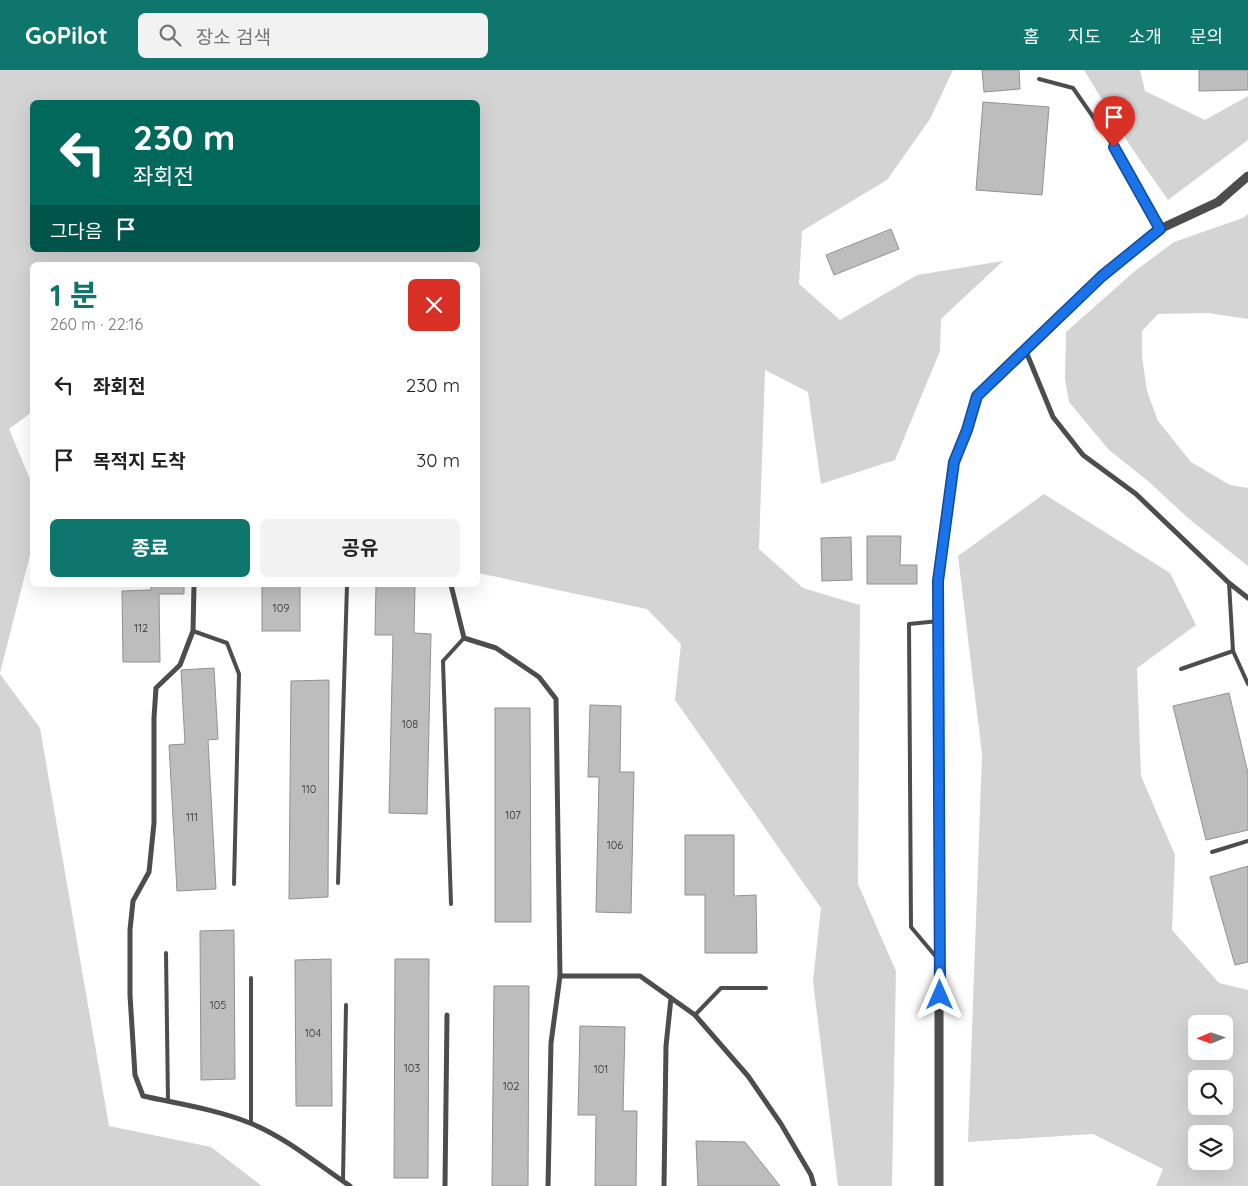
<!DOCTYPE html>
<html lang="ko">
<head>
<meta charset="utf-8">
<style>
  body { margin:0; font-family:Quicksand,"Noto Sans KR",sans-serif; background:#f2f2f2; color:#222; height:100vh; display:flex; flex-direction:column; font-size:19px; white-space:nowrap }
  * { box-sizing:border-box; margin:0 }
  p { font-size:16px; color:#767676 }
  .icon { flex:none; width:28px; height:28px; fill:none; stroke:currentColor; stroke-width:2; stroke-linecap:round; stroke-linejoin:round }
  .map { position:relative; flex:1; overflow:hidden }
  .drawer { position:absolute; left:30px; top:192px; width:450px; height:325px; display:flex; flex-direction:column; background:#fff; border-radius:8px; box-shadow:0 5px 20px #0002 }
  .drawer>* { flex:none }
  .hud { position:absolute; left:30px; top:30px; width:450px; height:152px; border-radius:8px; box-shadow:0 5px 20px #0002; background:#00695c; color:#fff; overflow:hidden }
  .needle { width:32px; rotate:268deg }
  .fabs { position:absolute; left:1188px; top:945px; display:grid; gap:10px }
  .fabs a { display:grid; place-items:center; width:45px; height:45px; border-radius:8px; background:#fff; box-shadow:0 5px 20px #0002; font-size:25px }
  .pin { position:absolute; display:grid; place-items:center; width:42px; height:42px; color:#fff; margin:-51px -21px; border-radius:50% 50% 50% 0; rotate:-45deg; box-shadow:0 0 5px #0007 }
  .pin .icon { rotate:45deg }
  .me { position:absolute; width:55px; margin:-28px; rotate:0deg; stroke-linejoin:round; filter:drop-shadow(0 0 4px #0008) }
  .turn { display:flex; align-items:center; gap:18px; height:105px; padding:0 20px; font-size:22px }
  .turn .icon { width:65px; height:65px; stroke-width:2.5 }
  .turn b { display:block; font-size:35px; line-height:42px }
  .then { display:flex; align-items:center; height:48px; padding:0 20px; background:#0003; gap:10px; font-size:19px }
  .round { display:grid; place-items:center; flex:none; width:52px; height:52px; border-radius:8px; background:#f2f2f2 }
  .head { display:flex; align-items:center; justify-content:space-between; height:85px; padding:0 20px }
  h1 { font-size:30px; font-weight:700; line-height:38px; color:#0f766e }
  .action { display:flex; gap:10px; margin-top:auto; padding:10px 20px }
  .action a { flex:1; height:58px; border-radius:8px; background:#0f766e; color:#fff; font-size:20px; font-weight:700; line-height:58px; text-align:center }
  .action a+a { background:#f2f2f2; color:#222 }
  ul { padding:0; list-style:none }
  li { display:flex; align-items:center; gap:15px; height:75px; padding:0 20px }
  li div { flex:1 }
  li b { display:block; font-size:19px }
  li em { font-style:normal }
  header { display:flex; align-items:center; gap:30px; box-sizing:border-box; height:70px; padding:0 25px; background:#0f766e; color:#fff }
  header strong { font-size:24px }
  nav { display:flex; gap:28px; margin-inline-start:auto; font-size:18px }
  .search { width:350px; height:45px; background:#f2f2f2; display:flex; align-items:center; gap:12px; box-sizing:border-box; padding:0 18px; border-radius:8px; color:#767676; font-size:19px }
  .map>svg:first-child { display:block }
  .green { fill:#d4d4d4; fill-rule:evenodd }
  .building { fill:#bdbdbd; stroke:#919191 }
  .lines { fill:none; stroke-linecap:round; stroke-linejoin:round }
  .service { stroke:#4d4d4d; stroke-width:4 }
  .minor { stroke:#4d4d4d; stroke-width:5 }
  .tertiary { stroke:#4d4d4d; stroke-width:9 }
  .route-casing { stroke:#114b97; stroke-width:12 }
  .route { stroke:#1a73e8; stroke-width:9 }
  .labels { text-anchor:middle; stroke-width:4; stroke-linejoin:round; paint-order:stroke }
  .number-label { font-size:11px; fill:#2f2f2f }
</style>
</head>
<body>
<header>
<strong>GoPilot</strong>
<div class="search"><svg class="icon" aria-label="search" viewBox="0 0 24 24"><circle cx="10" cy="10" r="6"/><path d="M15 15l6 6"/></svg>장소 검색</div>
<nav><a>홈</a><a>지도</a><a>소개</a><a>문의</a></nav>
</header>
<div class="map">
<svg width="1248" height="1116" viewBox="0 0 1248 1116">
  <rect width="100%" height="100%" fill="#fff"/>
  <g class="green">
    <path d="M0,0H953L930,49L887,110L802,161L799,214L840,250L917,205L1003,191L941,249L940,281L895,390L821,414L808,322L765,300L759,479L803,518L860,535L858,814L896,901L892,1116H838L813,911L821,838L675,630L681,574L647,539L478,503V195H32V342L9,359L32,414V477L0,603ZM32,32H478V180H32Z"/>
    <path d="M1084,0H1140L1145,21L1205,50L1248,26V70L1168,130L1131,77Z"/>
    <path d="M1248,144V249L1208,243L1158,244L1142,261V286L1147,321L1158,351L1191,392L1230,415L1248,418V496L1188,448L1148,411L1109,380L1069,332L1065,309L1066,262L1135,201L1174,172L1243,148Z"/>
    <path d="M1044,424L1170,503L1196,555L1137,598L1141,706L1175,785L1172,860L1219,913L1248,920V1116H1156L1163,1099L1093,1064L968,1072L982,684L958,486ZM1196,954H1224V981H1196ZM1196,1009H1224V1036H1196ZM1196,1064H1224V1091H1196Z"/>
    <path d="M0,604L40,658L109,1056L211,1077L262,1116H0Z"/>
  </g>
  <g class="building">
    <path d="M982,0H1019L1020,19L984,22Z"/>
    <path d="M1199,0H1248V20L1199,21Z"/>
    <path d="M983,32L1049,37L1042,125L976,120Z"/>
    <path d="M891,159L899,179L834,205L826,185Z"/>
    <path d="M867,466H901L900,495H917V514H867Z"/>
    <path d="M851,467L852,510L822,511L821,468Z"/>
    <path d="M151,515H184V524H159L160,592H123L122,521L151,520Z"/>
    <rect x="262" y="515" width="38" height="46"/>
    <path d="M376,515H415L414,563L431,564L427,744L389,743L393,565H375Z"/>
    <path d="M214,598L218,669L208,670L216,819L177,821L169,675L185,674L181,600Z"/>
    <path d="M329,610L328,827L289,829L291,611Z"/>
    <path d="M1229,623L1248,703V760L1206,770L1173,636Z"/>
    <path d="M590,635L621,636L620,702H634L631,843L596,842L599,707H588Z"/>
    <path d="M495,638H530L531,852H495Z"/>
    <path d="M685,765H734V826L756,825L757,883H705V825H685Z"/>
    <path d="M1248,796V892L1235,895L1210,807Z"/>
    <path d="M234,860L235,1009L201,1010L200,861Z"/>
    <path d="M331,889L332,1036H296L295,890Z"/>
    <path d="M395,889H429L428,1108H394Z"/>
    <path d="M494,916H529L528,1116H492Z"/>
    <path d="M580,956L625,957L623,1041H637L636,1116H595L596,1045H578Z"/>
    <path d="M696,1071L745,1072L780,1116H698Z"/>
  </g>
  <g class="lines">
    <g class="service">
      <path d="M1039,9L1073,18L1114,77L1160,159"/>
      <path d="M1229,513L1233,581L1248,614"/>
      <path d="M193,561L227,573L239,604L234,814"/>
      <path d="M1181,599L1233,581"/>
      <path d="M1212,782L1248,771"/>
      <path d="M338,813L347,515"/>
      <path d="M451,834L443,591L464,568"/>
      <path d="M166,883L168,1031"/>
      <path d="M937,888L911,857L909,554L939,551"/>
      <path d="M695,945L721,918H766"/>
      <path d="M251,1053V908"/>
      <path d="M343,1111L346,935"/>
    </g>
    <g class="minor">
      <path d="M1025,279L1053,347L1083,385L1136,424L1229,513L1248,528"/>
      <path d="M194,515L193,561L180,595L156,618L154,648V753L149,802L133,831L130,860V925L135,1005L143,1026C179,1034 215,1039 250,1053C287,1068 317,1094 350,1116"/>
      <path d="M451,515L464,568L496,578L539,607L556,629L560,906L551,973L548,1116"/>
      <path d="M560,906H640L695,945L748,1006L781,1054L811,1105L814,1116"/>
      <path d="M445,1116L447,945"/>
      <path d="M664,1116L666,976L671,928"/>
    </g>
    <path class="tertiary" d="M939,1116V511L954,392L967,360L977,326L1003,300L1102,206L1160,159L1218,132L1248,106"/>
  </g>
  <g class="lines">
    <g class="route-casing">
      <path id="route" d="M940,925L938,511L954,392L967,360L977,326L1102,206L1160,159L1114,77"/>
    </g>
    <use href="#route" class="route"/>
  </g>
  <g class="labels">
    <g class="number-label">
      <text x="281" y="542">109</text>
      <text x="141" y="562">112</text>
      <text x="410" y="658">108</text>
      <text x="309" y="723">110</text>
      <text x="513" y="749">107</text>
      <text x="192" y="751">111</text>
      <text x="615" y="779">106</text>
      <text x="218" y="939">105</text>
      <text x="313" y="967">104</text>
      <text x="412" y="1002">103</text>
      <text x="601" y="1003">101</text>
      <text x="511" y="1020">102</text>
    </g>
  </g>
</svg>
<div class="fabs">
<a><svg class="needle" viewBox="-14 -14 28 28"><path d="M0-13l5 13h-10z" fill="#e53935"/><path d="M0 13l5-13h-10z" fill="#767676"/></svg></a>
<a><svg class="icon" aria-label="search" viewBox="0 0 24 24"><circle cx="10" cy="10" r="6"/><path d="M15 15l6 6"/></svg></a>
<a><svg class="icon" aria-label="layers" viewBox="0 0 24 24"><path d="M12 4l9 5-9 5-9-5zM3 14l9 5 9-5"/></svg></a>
</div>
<div class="pin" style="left:1114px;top:77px;background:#d93025"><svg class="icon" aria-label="arrive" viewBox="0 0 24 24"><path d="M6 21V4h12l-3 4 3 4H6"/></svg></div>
<svg class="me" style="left:940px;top:925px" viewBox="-20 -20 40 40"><path d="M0-17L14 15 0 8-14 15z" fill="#1a73e8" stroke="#fff" stroke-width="4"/></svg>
<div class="hud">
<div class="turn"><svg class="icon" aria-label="left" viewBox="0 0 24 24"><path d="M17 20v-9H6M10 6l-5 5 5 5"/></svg><div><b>230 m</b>좌회전</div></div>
<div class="then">그다음<svg class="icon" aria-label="arrive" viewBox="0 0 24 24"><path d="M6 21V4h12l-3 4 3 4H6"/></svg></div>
</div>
<section class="drawer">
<div class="head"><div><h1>1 분</h1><p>260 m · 22:16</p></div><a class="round" style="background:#d93025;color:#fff"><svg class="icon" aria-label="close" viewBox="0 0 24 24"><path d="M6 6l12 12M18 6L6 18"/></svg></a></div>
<ul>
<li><svg class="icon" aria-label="left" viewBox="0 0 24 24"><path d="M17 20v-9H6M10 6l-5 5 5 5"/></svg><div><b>좌회전</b></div><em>230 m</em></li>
<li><svg class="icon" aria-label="arrive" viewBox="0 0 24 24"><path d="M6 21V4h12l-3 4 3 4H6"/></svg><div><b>목적지 도착</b></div><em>30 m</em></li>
</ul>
<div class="action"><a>종료</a><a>공유</a></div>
</section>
</div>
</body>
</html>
